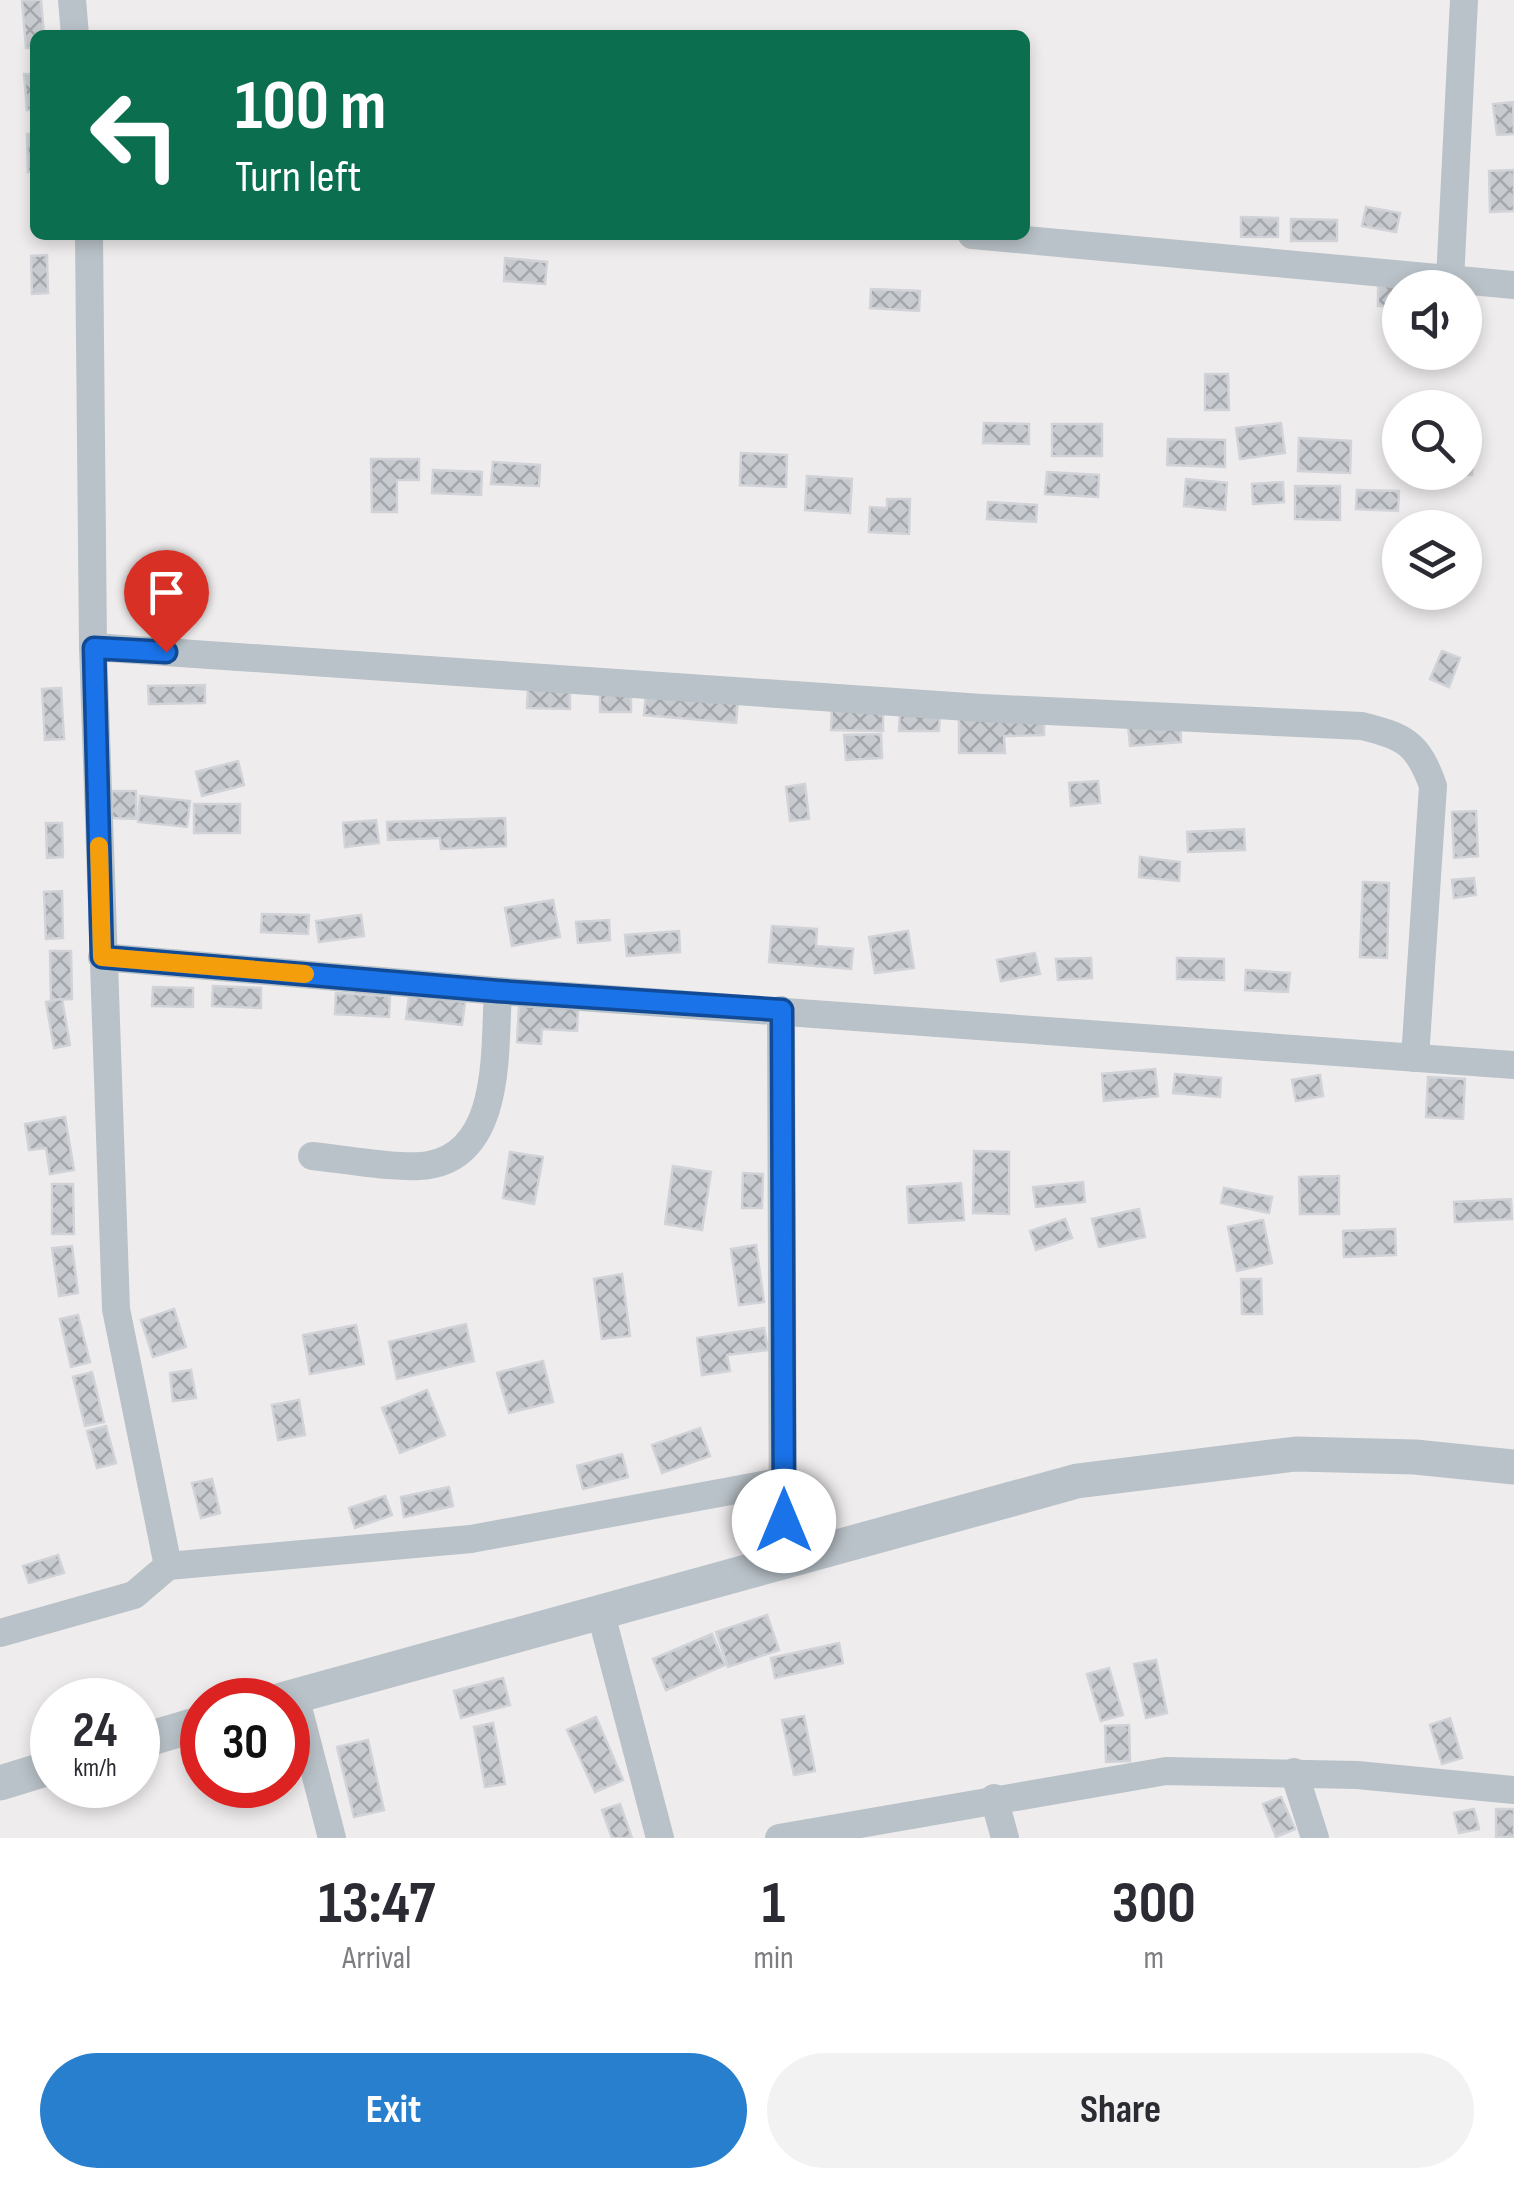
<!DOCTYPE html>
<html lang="en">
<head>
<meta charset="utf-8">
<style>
  body { margin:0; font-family:"Sofia Sans Condensed",sans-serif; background:#f2f2f3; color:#2b2b33; height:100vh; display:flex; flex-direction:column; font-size:38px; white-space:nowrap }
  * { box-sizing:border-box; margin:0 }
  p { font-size:32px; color:#7c7c81 }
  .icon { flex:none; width:55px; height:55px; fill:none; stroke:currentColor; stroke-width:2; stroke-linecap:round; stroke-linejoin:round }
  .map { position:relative; height:1838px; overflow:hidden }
  .drawer { display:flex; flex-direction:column; background:#fff; flex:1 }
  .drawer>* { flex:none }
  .top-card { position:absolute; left:30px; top:30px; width:1000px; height:210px; border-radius:15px; box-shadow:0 5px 15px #0003; background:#0b6e4f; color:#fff; overflow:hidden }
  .controls { position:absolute; left:1382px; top:270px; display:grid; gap:20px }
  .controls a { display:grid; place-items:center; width:100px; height:100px; border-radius:50%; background:#fff; box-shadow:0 5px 15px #0003; font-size:50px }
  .speed { position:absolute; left:30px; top:1678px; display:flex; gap:20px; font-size:50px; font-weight:700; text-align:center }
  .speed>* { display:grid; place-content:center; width:130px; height:130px; border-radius:50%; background:#fff; box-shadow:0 5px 15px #0003; line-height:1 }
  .speed small { font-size:25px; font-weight:400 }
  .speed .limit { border:15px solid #d22; background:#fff; color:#111 }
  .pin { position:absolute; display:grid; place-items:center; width:85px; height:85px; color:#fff; margin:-102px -42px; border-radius:50% 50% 50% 0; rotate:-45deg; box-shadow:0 0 10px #0007 }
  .pin .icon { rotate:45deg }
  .me { position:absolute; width:110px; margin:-55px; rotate:0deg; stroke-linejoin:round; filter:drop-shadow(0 0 8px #0008) }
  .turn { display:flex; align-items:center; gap:35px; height:210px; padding:0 40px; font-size:45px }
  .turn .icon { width:130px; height:130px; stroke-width:2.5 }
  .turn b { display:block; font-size:70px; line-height:85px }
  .eta { display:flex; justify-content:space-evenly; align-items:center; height:170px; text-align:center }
  .eta b { font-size:60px; font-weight:700; line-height:70px }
  .action { display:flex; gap:20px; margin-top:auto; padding:20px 40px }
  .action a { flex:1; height:115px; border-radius:60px; background:#287fcd; color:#fff; font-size:40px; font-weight:700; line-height:115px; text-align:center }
  .action a+a { background:#f2f2f3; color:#2b2b33 }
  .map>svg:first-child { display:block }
  .building { fill:url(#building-cross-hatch); stroke:#d1d3d8; stroke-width:2.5 }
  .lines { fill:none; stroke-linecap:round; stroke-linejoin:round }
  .minor { stroke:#b9c2c8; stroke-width:28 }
  .tertiary { stroke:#b9c2c8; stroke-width:35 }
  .route-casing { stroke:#114b97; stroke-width:25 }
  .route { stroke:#1a73e8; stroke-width:18 }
  .slow { stroke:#f59e0b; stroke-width:18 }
</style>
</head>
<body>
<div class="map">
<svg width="1514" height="1838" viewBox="0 0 1514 1838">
  <defs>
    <pattern id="building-cross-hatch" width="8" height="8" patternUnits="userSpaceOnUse" patternTransform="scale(2.5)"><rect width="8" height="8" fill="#c7cacf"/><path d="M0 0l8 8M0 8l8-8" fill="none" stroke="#a3a6ab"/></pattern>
  </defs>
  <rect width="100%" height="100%" fill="#efeced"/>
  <g class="building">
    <path d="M22,0H41L44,35H35V48H26Z"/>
    <path d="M24,74H35V110H27Z"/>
    <path d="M1513,102L1514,134L1497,135L1493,104Z"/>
    <path d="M27,134H35V171L28,172Z"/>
    <path d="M1514,170V211L1490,212L1489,171Z"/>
    <path d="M1366,207L1400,213L1396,232L1362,226Z"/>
    <path d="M1241,217L1278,218V237H1241Z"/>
    <path d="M1291,219L1337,220V241H1291Z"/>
    <path d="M47,255L48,293L32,294L31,256Z"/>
    <path d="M505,258L547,262L545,284L504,281Z"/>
    <path d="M1378,286H1411L1400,288V306H1378Z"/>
    <path d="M871,289L920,291L919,311L870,308Z"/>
    <path d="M1205,374H1228L1229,410H1205Z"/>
    <path d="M984,423L1029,424V444L983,443Z"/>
    <path d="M1281,423L1285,453L1240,459L1236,428Z"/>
    <rect x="1052" y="424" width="50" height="32"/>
    <path d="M1465,427H1474L1472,475L1421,474L1465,472Z"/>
    <path d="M1299,438L1351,441L1350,473L1298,471Z"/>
    <path d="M1168,439L1225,440V467L1167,465Z"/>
    <path d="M741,453L787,455L786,487L740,485Z"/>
    <path d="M371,459H419V480H397V512H372Z"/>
    <path d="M493,462L540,465L539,486L491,484Z"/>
    <path d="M433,470L482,472L481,495L432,493Z"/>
    <path d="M1047,472L1099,475L1098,497L1045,494Z"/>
    <path d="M807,476L852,479L850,513L805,510Z"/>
    <path d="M1186,479L1227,483L1225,510L1184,506Z"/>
    <path d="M1283,482L1284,502L1253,504L1252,484Z"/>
    <path d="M1295,486H1340V520L1295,519Z"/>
    <path d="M1357,490L1399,491L1398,511L1356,509Z"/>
    <path d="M887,499H910L909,534L869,532L870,507L887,508Z"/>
    <path d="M988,502L1037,505L1036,522L987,519Z"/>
    <path d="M1442,651L1460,658L1449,687L1430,679Z"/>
    <path d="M205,685V703L149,704L148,686Z"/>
    <path d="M528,687H570V709L527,708Z"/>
    <path d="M61,688L64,739L45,740L42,689Z"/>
    <path d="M631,689V712H600V690Z"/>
    <path d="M646,692L738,700L736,723L644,715Z"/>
    <path d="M832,707L883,709V731L831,730Z"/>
    <path d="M900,710L940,711L939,731H899Z"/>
    <path d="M1044,714V735L1004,736L1005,753H959V715Z"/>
    <path d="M1180,721L1181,742L1130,746L1128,725Z"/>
    <path d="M881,734L882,758L846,760L844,735Z"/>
    <path d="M238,761L244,785L202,796L196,772Z"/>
    <path d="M1098,781L1100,803L1071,806L1069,783Z"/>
    <path d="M805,784L809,819L790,821L786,787Z"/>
    <path d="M112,791H136V819L112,818Z"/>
    <path d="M140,796L190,801L187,827L138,822Z"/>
    <rect x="194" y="804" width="46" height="29"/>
    <path d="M1476,811L1478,856L1454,858L1452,812Z"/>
    <path d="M505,818L506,846L441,849L440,838L388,840L387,822Z"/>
    <path d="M376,820L379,843L345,847L343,823Z"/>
    <path d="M46,823H62L63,857L47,858Z"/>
    <path d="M1244,829L1245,850L1188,852L1187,832Z"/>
    <path d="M1140,857L1180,862L1179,881L1139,877Z"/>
    <path d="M1474,878L1476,895L1454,898L1452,880Z"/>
    <path d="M1363,882L1389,883L1387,958L1360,957Z"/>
    <path d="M62,891L63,938L46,939L44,892Z"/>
    <path d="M553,900L560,937L512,946L505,908Z"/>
    <path d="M262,914L309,915L308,934L261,932Z"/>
    <path d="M361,915L364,936L319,942L316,921Z"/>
    <path d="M609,920L610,940L578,943L576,922Z"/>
    <path d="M772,926L817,929L816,946L853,949L851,969L769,962Z"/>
    <path d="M679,931L680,952L627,956L625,935Z"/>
    <path d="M908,931L914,968L875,973L869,937Z"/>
    <path d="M50,951H71L72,999L51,1000Z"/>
    <path d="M1035,953L1040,974L1001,981L997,960Z"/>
    <path d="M1091,958L1092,978L1058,980L1056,959Z"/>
    <path d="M1177,958L1224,959V980L1177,979Z"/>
    <path d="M1246,970L1290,973L1288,992L1245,990Z"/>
    <path d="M213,986L261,988V1008L212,1006Z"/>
    <path d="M153,987L193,988V1007L152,1006Z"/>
    <path d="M336,993L390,996L389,1017L335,1014Z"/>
    <path d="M409,996L465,1002L462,1025L406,1019Z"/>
    <path d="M62,999L70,1045L54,1048L46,1002Z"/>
    <path d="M519,1006L578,1009L577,1031L542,1029L541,1044L517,1042Z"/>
    <path d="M1155,1069L1158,1096L1104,1101L1102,1074Z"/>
    <path d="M1175,1074L1221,1078L1220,1097L1173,1093Z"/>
    <path d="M1320,1075L1323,1096L1296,1101L1292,1080Z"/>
    <path d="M1428,1077L1465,1079L1463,1119L1426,1117Z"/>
    <path d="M65,1117L74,1170L50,1174L46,1148L29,1150L25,1124Z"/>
    <path d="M974,1151L1009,1152V1214L973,1213Z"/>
    <path d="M510,1152L543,1157L534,1204L503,1198Z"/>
    <path d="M673,1166L711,1172L702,1230L665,1224Z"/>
    <path d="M743,1173L763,1174L762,1208H742Z"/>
    <path d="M1339,1176V1214H1300L1299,1177Z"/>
    <path d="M1083,1182L1085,1202L1036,1207L1033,1187Z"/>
    <path d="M961,1183L964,1220L909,1223L907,1187Z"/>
    <path d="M52,1184H73L74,1234H52Z"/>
    <path d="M1224,1188L1272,1197L1269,1213L1221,1203Z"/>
    <path d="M1511,1199L1512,1219L1455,1222L1454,1202Z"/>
    <path d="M1139,1209L1145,1237L1099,1247L1092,1219Z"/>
    <path d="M1065,1219L1072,1238L1036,1250L1030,1231Z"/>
    <path d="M1263,1220L1272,1263L1237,1271L1228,1227Z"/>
    <path d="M1395,1229L1396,1255L1344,1257L1343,1231Z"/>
    <path d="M756,1245L764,1302L739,1305L731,1249Z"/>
    <path d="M72,1246L78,1293L59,1296L52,1248Z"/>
    <path d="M622,1274L630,1336L602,1339L594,1279Z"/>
    <path d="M1241,1279H1261L1262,1314H1242Z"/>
    <path d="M174,1309L186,1347L153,1357L141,1320Z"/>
    <path d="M78,1315L90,1362L71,1367L60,1319Z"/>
    <path d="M466,1324L474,1361L397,1379L389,1342Z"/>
    <path d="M356,1325L364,1364L310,1374L303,1335Z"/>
    <path d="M764,1328L768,1350L727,1355L730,1371L702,1375L697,1338Z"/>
    <path d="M543,1361L553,1402L509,1413L497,1373Z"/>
    <path d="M191,1370L196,1398L173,1401L170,1373Z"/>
    <path d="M92,1372L104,1422L85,1426L73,1377Z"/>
    <path d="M427,1390L445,1435L400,1453L382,1408Z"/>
    <path d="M299,1400L305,1435L278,1440L272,1405Z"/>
    <path d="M106,1426L116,1463L97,1468L87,1431Z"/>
    <path d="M700,1428L710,1456L662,1473L652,1445Z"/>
    <path d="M622,1454L628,1477L583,1489L577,1466Z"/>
    <path d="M212,1479L220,1513L201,1518L192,1483Z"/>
    <path d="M449,1487L453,1506L404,1517L401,1497Z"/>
    <path d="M385,1496L392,1515L355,1528L349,1508Z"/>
    <path d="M58,1555L64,1573L29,1583L23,1566Z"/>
    <path d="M767,1615L779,1650L728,1667L716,1632Z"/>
    <path d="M712,1634L725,1665L666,1690L653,1659Z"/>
    <path d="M839,1643L843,1663L775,1678L771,1658Z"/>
    <path d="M1156,1660L1167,1713L1146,1718L1134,1664Z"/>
    <path d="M1109,1668L1123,1715L1101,1721L1087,1674Z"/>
    <path d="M503,1678L510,1705L461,1718L454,1691Z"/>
    <path d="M804,1716L815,1771L794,1775L782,1720Z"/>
    <path d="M596,1717L623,1780L595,1792L567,1730Z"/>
    <path d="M1450,1718L1462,1758L1442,1764L1430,1725Z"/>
    <path d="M493,1723L505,1784L485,1787L474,1727Z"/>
    <path d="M1129,1725L1130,1761L1106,1762L1105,1726Z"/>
    <path d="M368,1740L384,1810L354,1817L337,1747Z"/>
    <path d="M1281,1797L1295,1829L1276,1837L1263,1804Z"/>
    <path d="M620,1804L632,1838H612L602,1810Z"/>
    <path d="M1474,1809L1479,1829L1459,1833L1454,1813Z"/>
    <rect x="1496" y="1809" width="18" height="28"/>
  </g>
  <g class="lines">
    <g class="minor">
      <path d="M72,0L75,35"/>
      <path d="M89,235L93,647L116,1309L168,1566"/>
      <path d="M972,235L1514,285"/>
      <path d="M1450,280L1464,0"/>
      <path d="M93,647L982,708L1362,726C1405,737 1418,743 1433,786L1415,1058"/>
      <path d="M102,957L498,991L1514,1065"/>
      <path d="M781,1010L783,1560"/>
      <path d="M312,1156C342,1159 402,1170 429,1165C503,1152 494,1048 498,991"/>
      <path d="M601,1614L660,1838"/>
      <path d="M0,1633L134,1595L168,1566L471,1539L784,1481"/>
      <path d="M295,1696L332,1838"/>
      <path d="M1294,1772L1315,1838"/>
      <path d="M994,1798L1005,1838"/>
      <path d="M779,1838L1166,1771L1357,1775L1514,1790"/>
    </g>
    <g class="tertiary">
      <path d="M281,1700L1077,1481L1296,1454L1415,1457L1514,1467"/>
      <path d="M138,1742L202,1723"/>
      <path d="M0,1783L52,1767"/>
    </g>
  </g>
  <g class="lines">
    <g class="route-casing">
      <path id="route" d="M166,652L94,648L102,957L498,991L782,1010L784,1521"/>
    </g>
    <use href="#route" class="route"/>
    <path class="slow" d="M99,846L102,957L305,974"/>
  </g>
</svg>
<div class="controls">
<a><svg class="icon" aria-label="sound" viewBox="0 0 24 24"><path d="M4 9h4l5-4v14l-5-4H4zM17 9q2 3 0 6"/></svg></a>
<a><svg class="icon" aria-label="search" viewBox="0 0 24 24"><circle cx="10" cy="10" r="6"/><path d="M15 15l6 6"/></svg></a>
<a><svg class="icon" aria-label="layers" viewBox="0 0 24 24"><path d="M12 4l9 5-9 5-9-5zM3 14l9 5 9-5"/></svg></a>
</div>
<div class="speed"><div>24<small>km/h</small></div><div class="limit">30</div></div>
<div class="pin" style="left:166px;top:652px;background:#d93025"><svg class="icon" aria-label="arrive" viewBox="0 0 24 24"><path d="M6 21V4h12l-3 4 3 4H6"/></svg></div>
<svg class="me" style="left:784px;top:1521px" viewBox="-20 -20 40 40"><circle r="19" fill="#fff"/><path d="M0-13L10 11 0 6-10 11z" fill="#1a73e8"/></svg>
<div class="top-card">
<div class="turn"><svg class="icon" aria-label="left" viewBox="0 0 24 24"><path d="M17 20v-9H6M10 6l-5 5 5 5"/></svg><div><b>100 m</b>Turn left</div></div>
</div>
</div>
<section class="drawer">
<div class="eta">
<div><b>13:47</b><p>Arrival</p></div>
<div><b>1</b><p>min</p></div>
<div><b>300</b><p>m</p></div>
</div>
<div class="action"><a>Exit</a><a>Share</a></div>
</section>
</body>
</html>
